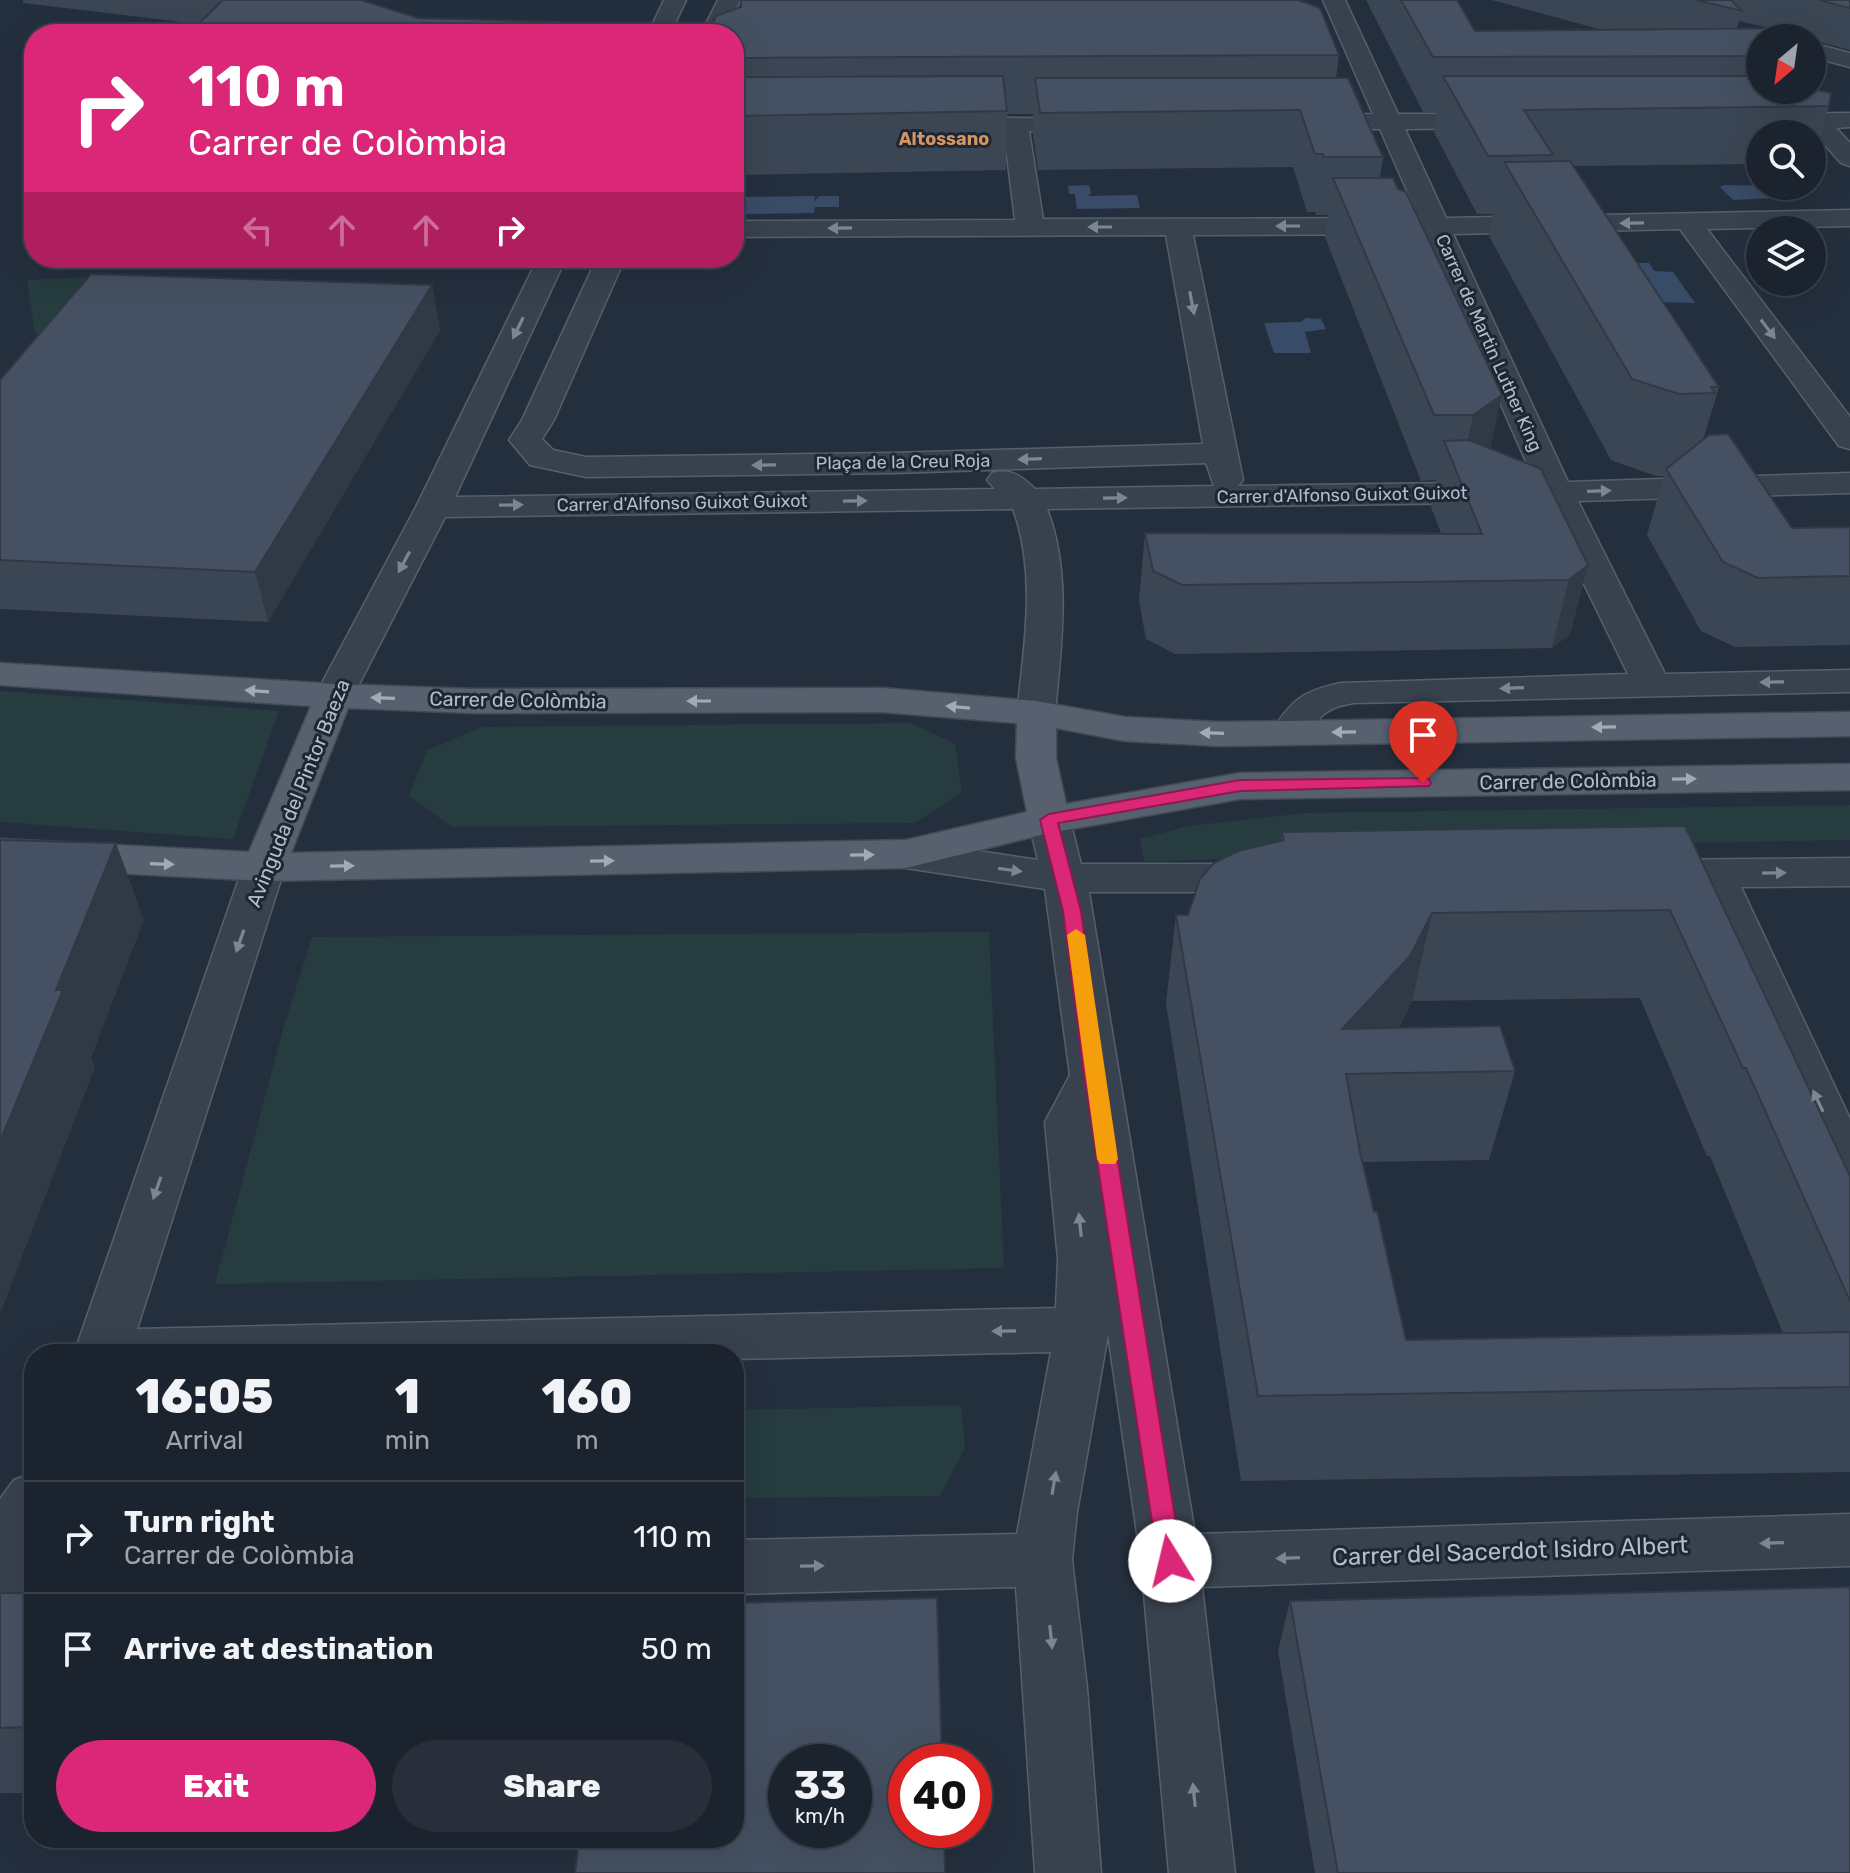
<!DOCTYPE html>
<html lang="en">
<head>
<meta charset="utf-8">
<style>
  body { margin:0; font-family:Rubik,sans-serif; background:#282f3a; color:#f1f3f6; height:100vh; display:flex; flex-direction:column; font-size:30px; white-space:nowrap }
  * { box-sizing:border-box; margin:0 }
  p { font-size:26px; color:#a0a4aa }
  .icon { flex:none; width:44px; height:44px; fill:none; stroke:currentColor; stroke-width:2; stroke-linecap:round; stroke-linejoin:round }
  .map { position:relative; flex:1; overflow:hidden }
  .panel { position:absolute; left:24px; top:1344px; width:720px; height:504px; display:flex; flex-direction:column; background:#1b232e; border-radius:32px; box-shadow:0 8px 32px #0002,0 0 0 2px #39404a }
  .panel>* { flex:none }
  .top-card { position:absolute; left:24px; top:24px; width:720px; height:244px; border-radius:32px; box-shadow:0 8px 32px #0002,0 0 0 2px #39404a; background:#db2777; color:#fff; overflow:hidden }
  .needle { width:52px; rotate:209deg }
  .buttons { position:absolute; left:1746px; top:24px; display:grid; gap:16px }
  .buttons a { display:grid; place-items:center; width:80px; height:80px; border-radius:50%; background:#1b232e; box-shadow:0 8px 32px #0002,0 0 0 2px #39404a; font-size:40px }
  .speed { position:absolute; left:768px; top:1744px; display:flex; gap:16px; font-size:40px; font-weight:700; text-align:center }
  .speed>* { display:grid; place-content:center; width:104px; height:104px; border-radius:50%; background:#1b232e; box-shadow:0 8px 32px #0002,0 0 0 2px #39404a; line-height:1 }
  .speed small { font-size:20px; font-weight:400 }
  .speed .limit { border:12px solid #d22; background:#fff; color:#111 }
  .pin { position:absolute; display:grid; place-items:center; width:68px; height:68px; color:#fff; margin:-82px -34px; border-radius:50% 50% 50% 0; rotate:-45deg; box-shadow:0 0 8px #0007 }
  .pin .icon { rotate:45deg }
  .me { position:absolute; width:88px; margin:-44px; rotate:351deg; stroke-linejoin:round; filter:drop-shadow(0 0 6px #0008) }
  .turn { display:flex; align-items:center; gap:28px; height:168px; padding:0 32px; font-size:36px }
  .turn .icon { width:104px; height:104px; stroke-width:2.5 }
  .turn b { display:block; font-size:56px; line-height:68px }
  .lanes { display:flex; align-items:center; height:76px; padding:0 32px; background:#0003; justify-content:center; gap:40px; direction:ltr }
  .lanes .off { opacity:.35 }
  .eta { display:flex; justify-content:space-evenly; align-items:center; height:136px; text-align:center }
  .eta b { font-size:48px; font-weight:800; line-height:56px }
  .button { display:flex; gap:16px; margin-top:auto; padding:16px 32px }
  .button a { flex:1; height:92px; border-radius:48px; background:#db2777; color:#fff; font-size:32px; font-weight:800; line-height:92px; text-align:center }
  .button a+a { background:#282f3a; color:#f1f3f6 }
  ul { padding:0; list-style:none }
  li { display:flex; align-items:center; gap:24px; height:112px; padding:0 32px; border-top:2px solid #39404a }
  li div { flex:1 }
  li b { display:block; font-size:30px }
  li em { font-style:normal }
  .map>svg:first-child { display:block }
  .green { fill:#263c3f }
  .water { fill:#394c67 }
  .lines { fill:none; stroke-linecap:round; stroke-linejoin:round }
  .minor-casing { stroke:#565f6c; stroke-width:3 }
  .major-casing { stroke:#414a57; stroke-width:3 }
  .minor { fill:#38414e; fill-rule:evenodd }
  .major { fill:#56606e; fill-rule:evenodd }
  .wall { fill:#3b4654; fill-rule:evenodd }
  .shaded-wall { fill:#303945 }
  .building { fill:#455162; stroke:#303945; stroke-width:2; fill-rule:evenodd }
  .oneway { fill:#7c8592 }
  .oneway2 { fill:#a1aab7 }
  .route { fill:#db2777; stroke:#8e194d; stroke-width:2 }
  .slow { fill:#f59e0b }
  .labels { text-anchor:middle; stroke-width:6; stroke-linejoin:round; paint-order:stroke }
  .far-neighbourhood-label { font-size:18px; font-weight:bold; fill:#d59563; stroke:#1d2633 }
  .far-street-label { font-size:18px; fill:#b4bcc9; stroke:#1d2633 }
  .street-label { font-size:20px; fill:#b4bcc9; stroke:#1d2633 }
  .near-street-label { font-size:24px; fill:#b4bcc9; stroke:#1d2633 }
</style>
</head>
<body>
<div class="map">
<svg width="1850" height="1873" viewBox="0 0 1850 1873">
  <rect width="100%" height="100%" fill="#242f3e"/>
  <g class="green">
    <path d="M88,277L40,333L35,334L27,280Z"/>
    <path d="M0,691L279,711L233,839L0,822Z"/>
    <path d="M911,723L955,744L962,792L915,823L452,827L409,796L427,750L482,727Z"/>
    <path d="M1850,805V840L1588,845L1144,862L1140,839L1189,826L1305,813Z"/>
    <path d="M989,932L1004,1268L215,1284L284,1026L312,937Z"/>
    <path d="M961,1405L965,1448L940,1496L734,1498V1410Z"/>
  </g>
  <g class="water">
    <path d="M1089,185L1091,193L1088,196L1137,195L1140,208L1077,209L1075,194H1069L1068,186Z"/>
    <path d="M1724,185L1780,186L1789,197L1733,200L1720,187Z"/>
    <path d="M815,196L814,201L820,196H839V207H815L814,213L741,214L742,197Z"/>
    <path d="M1631,263H1649L1654,271L1673,272L1695,303L1657,302Z"/>
    <path d="M1306,318L1321,319L1326,329L1305,332L1311,353H1274L1264,323L1301,322Z"/>
  </g>
  <g class="lines">
    <g class="minor-casing">
      <g id="minor">
        <path d="M664,0H686L670,34H648Z"/>
        <path d="M718,0H740L723,34H701Z"/>
        <path d="M1323,0H1345L1398,114H1496L1505,116L1508,121L1505,126L1496,128L1405,129L1446,218L1850,210V226L1707,229L1850,417V449L1839,446L1680,229L1453,234L1568,482L1850,473V493L1578,501L1665,674L1850,670V692L1354,703C1343,705 1332,707 1323,715C1303,733 1309,750 1276,741L1270,733C1292,700 1302,691 1341,683L1628,674L1544,502L1047,509C1072,572 1061,647 1055,713L1050,721L1036,725L1022,721L1017,713C1024,648 1037,573 1013,509L445,517L353,696L348,704L334,708L320,704L315,696L416,507L538,258H566L455,497L995,489L987,480L992,473C1011,468 1022,476 1035,489L1214,486L1206,463L893,473L586,477L530,465L509,440L522,420L597,258H625L554,420L542,439L553,450L586,457L893,453L1203,444L1166,235L734,237V221L1015,220L1004,131L939,129L936,124L939,119L948,117L1101,119L1104,124L1101,129L1092,131H1029L1043,219L1419,218L1380,129H1308L1299,127L1296,122L1299,117L1308,115L1373,114ZM1426,234L1535,482L1238,486L1243,480L1193,235Z"/>
        <path d="M1812,43L1850,53V67L1812,57Z"/>
        <path d="M1850,113V127L1836,128L1850,143V166L1841,163L1810,128L1755,126L1752,121L1755,116L1764,114Z"/>
        <path d="M1049,807L1064,811L1070,820L1081,864H1261L1276,868L1282,878L1276,888L1261,892H1089L1195,1534L1850,1514V1566L1202,1587L1235,1873H1169L1141,1561L1108,1334L1077,1512L1072,1560L1087,1688L1101,1873H1035L1016,1587L734,1594V1540L1017,1534L1051,1352L734,1359V1354H74L243,867L249,857L264,853L279,857L285,867L137,1329L1056,1308L1058,1259L1045,1122L1070,1075L1045,889L906,868L891,864L885,854L891,844L906,840L1038,860L1028,820L1034,811Z"/>
        <path d="M1850,858V886L1741,887L1850,1119V1191L1832,1185L1825,1172L1699,887L1646,888L1631,884L1625,874L1631,864L1646,860Z"/>
        <path d="M34,1473V1546L21,1565L34,1566V1620L0,1618V1499L14,1480Z"/>
      </g>
    </g>
    <g class="major-casing">
      <path id="major" d="M0,663L334,684L472,689L882,688L1036,701L1125,717L1219,722L1850,712V736L1219,746L1125,741L1056,728V758L1066,804L1240,773L1850,764V790L1240,799L1049,833L906,868L264,881L0,867V839L249,852L311,706L0,685ZM348,708L472,713L882,712L1017,723L1016,758L1027,812L906,840L291,853Z"/>
    </g>
    <use href="#minor" class="minor"/>
    <use href="#major" class="major"/>
  </g>
  <g class="wall">
    <path d="M23,0H361L418,18L560,22L562,34H188L199,24L23,3Z"/>
    <path d="M1366,0H1457L1475,31L1603,30L1492,0H1850V50L1812,40V38L1798,36L1760,90L1829,106L1812,163V134H1760V164L1573,166L1719,387L1703,440L1792,528L1850,527V645L1735,647L1701,631L1647,535L1664,476H1656L1611,460L1489,236L1493,214H1477L1434,132L1437,112H1423ZM1739,21L1769,28L1737,29Z"/>
    <path d="M734,34L1339,55L1336,78L1383,157L1380,178L1491,449L1588,565L1570,634L1552,648L1175,654L1146,639L1139,601L1145,533H1441L1431,507L1436,480L1421,481L1325,237L1328,215H1316L1315,212H1307L1293,167L1038,170L1033,134V114H1007L1006,170L734,175Z"/>
    <path d="M432,285L440,330L268,622L0,609V380Z"/>
    <path d="M1685,826L1850,1176V1472L1241,1481L1166,1003L1176,915H1188L1281,841L1282,832ZM1640,998L1707,1156H1710L1783,1333L1406,1340L1362,1162L1489,1160L1515,1071L1399,1028L1412,1001Z"/>
    <rect x="0" y="1593" width="34" height="200"/>
    <path d="M1290,1601L1850,1873H1315L1278,1651Z"/>
  </g>
  <g class="shaded-wall">
    <path d="M560,22L562,34H554Z"/>
    <path d="M1800,28L1797,38H1783Z"/>
    <path d="M1760,52V90L1739,107L1753,56Z"/>
    <path d="M432,285L440,330L268,622L255,572Z"/>
    <path d="M1502,395L1488,460L1459,480L1473,415Z"/>
    <path d="M1588,565L1570,634L1552,648L1569,580Z"/>
    <path d="M116,843L144,920L91,1058L95,1067L0,1314V1141L56,990Z"/>
    <path d="M1432,913L1412,1001L1390,1045L1342,1029Z"/>
  </g>
  <g class="building">
    <path d="M223,0H361L418,18L560,22L554,34H188Z"/>
    <path d="M741,0H1298L1320,8L1339,55L734,58V34H708L716,16L741,7Z"/>
    <path d="M1401,0H1457L1475,31L1800,28L1783,38H1760V52L1753,56L1433,57Z"/>
    <path d="M1696,0H1731L1742,11Z"/>
    <path d="M1819,0H1850V8Z"/>
    <path d="M1003,76L1007,111L734,116V77Z"/>
    <path d="M1443,76H1759L1760,90H1812V89L1831,93L1829,106L1524,110L1553,155L1488,156Z"/>
    <path d="M1035,78H1348L1383,157H1324L1323,154H1315L1300,110L1040,113Z"/>
    <path d="M1570,161L1719,387H1711L1715,393L1679,394L1632,379L1504,162Z"/>
    <path d="M1333,178H1393L1398,189L1406,192L1502,395L1473,415H1434Z"/>
    <path d="M91,274L432,285L255,572L0,560V380Z"/>
    <path d="M1728,434L1792,528L1850,527V576L1758,578L1723,562L1666,469L1709,435Z"/>
    <path d="M1469,440L1541,469L1588,565L1569,580L1182,585L1153,571L1145,533L1482,534L1444,441Z"/>
    <path d="M1685,826L1850,1176V1301L1746,1068H1743L1670,910L1432,913L1410,956L1342,1029L1500,1026L1515,1071L1346,1074L1360,1152L1374,1212L1377,1211L1406,1340L1850,1332V1387L1258,1396L1176,915H1188L1200,879L1214,863L1238,851L1284,840L1282,832Z"/>
    <path d="M0,840L116,843L56,990H63L0,1141Z"/>
    <path d="M1850,1587V1873H1338L1290,1601Z"/>
    <path d="M0,1593H34V1727L0,1728Z"/>
    <path d="M937,1598L942,1762H906V1830H944L945,1873H575L579,1838H734V1603ZM786,1762H854V1830H786Z"/>
  </g>
  <defs><path id="oneway-solid" d="M-6-.8H1V-3.2L6.5 0L1 3.2V.8H-6Z" transform="scale(2)"/></defs>
  <g class="oneway">
    <use href="#oneway-solid" transform="translate(1632 223) rotate(179)"/>
    <use href="#oneway-solid" transform="translate(1288 226) rotate(180)"/>
    <use href="#oneway-solid" transform="translate(1100 227) rotate(-180)"/>
    <use href="#oneway-solid" transform="translate(840 228) rotate(179)"/>
    <use href="#oneway-solid" transform="translate(1192 303) rotate(79)"/>
    <use href="#oneway-solid" transform="translate(518 328) rotate(116)"/>
    <use href="#oneway-solid" transform="translate(1768 329) rotate(53)"/>
    <use href="#oneway-solid" transform="translate(1030 459) rotate(178)"/>
    <use href="#oneway-solid" transform="translate(764 465) rotate(179)"/>
    <use href="#oneway-solid" transform="translate(1599 491) rotate(-2)"/>
    <use href="#oneway-solid" transform="translate(1115 498) rotate(-1)"/>
    <use href="#oneway-solid" transform="translate(855 501) rotate(-1)"/>
    <use href="#oneway-solid" transform="translate(511 505) rotate(-1)"/>
    <use href="#oneway-solid" transform="translate(404 562) rotate(118)"/>
    <use href="#oneway-solid" transform="translate(1772 682) rotate(179)"/>
    <use href="#oneway-solid" transform="translate(1512 688) rotate(178)"/>
    <use href="#oneway-solid" transform="translate(1010 870) rotate(8)"/>
    <use href="#oneway-solid" transform="translate(1774 873) rotate(-1)"/>
    <use href="#oneway-solid" transform="translate(240 941) rotate(109)"/>
    <use href="#oneway-solid" transform="translate(1818 1101) rotate(-115)"/>
    <use href="#oneway-solid" transform="translate(157 1188) rotate(109)"/>
    <use href="#oneway-solid" transform="translate(1080 1225) rotate(-96)"/>
    <use href="#oneway-solid" transform="translate(1004 1331) rotate(179)"/>
    <use href="#oneway-solid" transform="translate(1054 1483) rotate(-80)"/>
    <use href="#oneway-solid" transform="translate(1772 1543) rotate(178)"/>
    <use href="#oneway-solid" transform="translate(1288 1558) rotate(178)"/>
    <use href="#oneway-solid" transform="translate(812 1566) rotate(-1)"/>
    <use href="#oneway-solid" transform="translate(1051 1637) rotate(84)"/>
    <use href="#oneway-solid" transform="translate(1194 1795) rotate(-96)"/>
  </g>
  <g class="oneway2">
    <use href="#oneway-solid" transform="translate(257 691) rotate(-176)"/>
    <use href="#oneway-solid" transform="translate(383 698) rotate(-178)"/>
    <use href="#oneway-solid" transform="translate(699 701) rotate(180)"/>
    <use href="#oneway-solid" transform="translate(958 707) rotate(-175)"/>
    <use href="#oneway-solid" transform="translate(1604 727) rotate(179)"/>
    <use href="#oneway-solid" transform="translate(1344 732) rotate(179)"/>
    <use href="#oneway-solid" transform="translate(1212 733) rotate(-178)"/>
    <use href="#oneway-solid" transform="translate(1684 779) rotate(-1)"/>
    <use href="#oneway-solid" transform="translate(862 855) rotate(-1)"/>
    <use href="#oneway-solid" transform="translate(602 861) rotate(-1)"/>
    <use href="#oneway-solid" transform="translate(162 864) rotate(2)"/>
    <use href="#oneway-solid" transform="translate(342 866) rotate(-1)"/>
  </g>
  <path class="route" d="M1423,778L1429,779L1431,783L1429,786L1240,791L1058,823L1081,911L1104,1075L1182,1561L1179,1569L1170,1572L1162,1569L1158,1561L1084,1075L1063,911L1040,820L1049,814L1240,780Z"/>
  <path class="slow" d="M1076,929L1085,935L1118,1159L1115,1164H1100L1097,1159L1067,935Z"/>
  <g class="labels">
    <g class="far-neighbourhood-label">
      <text x="944" y="145">Altossano</text>
    </g>
    <g class="far-street-label">
      <text transform="translate(1489 343) rotate(66)" y="6">Carrer de Martin Luther King</text>
      <text transform="translate(903 462) rotate(-1)" y="6">Plaça de la Creu Roja</text>
      <text transform="translate(1342 495) rotate(-1)" y="6">Carrer d'Alfonso Guixot Guixot</text>
      <text transform="translate(682 503) rotate(-1)" y="6">Carrer d'Alfonso Guixot Guixot</text>
    </g>
    <g class="street-label">
      <text transform="translate(518 700) rotate(1)" y="7">Carrer de Colòmbia</text>
      <text transform="translate(1568 781) rotate(-1)" y="7">Carrer de Colòmbia</text>
      <text transform="translate(298 793) rotate(-68)" y="7">Avinguda del Pintor Baeza</text>
    </g>
    <g class="near-street-label">
      <text transform="translate(1510 1551) rotate(-2)" y="8">Carrer del Sacerdot Isidro Albert</text>
    </g>
  </g>
</svg>
<div class="buttons">
<a><svg class="needle" viewBox="-14 -14 28 28"><path d="M0-13l5 13h-10z" fill="#e53935"/><path d="M0 13l5-13h-10z" fill="#a0a4aa"/></svg></a>
<a><svg class="icon" aria-label="search" viewBox="0 0 24 24"><circle cx="10" cy="10" r="6"/><path d="M15 15l6 6"/></svg></a>
<a><svg class="icon" aria-label="layers" viewBox="0 0 24 24"><path d="M12 4l9 5-9 5-9-5zM3 14l9 5 9-5"/></svg></a>
</div>
<div class="speed"><div>33<small>km/h</small></div><div class="limit">40</div></div>
<div class="pin" style="left:1423px;top:783px;background:#d93025"><svg class="icon" aria-label="arrive" viewBox="0 0 24 24"><path d="M6 21V4h12l-3 4 3 4H6"/></svg></div>
<svg class="me" style="left:1170px;top:1561px" viewBox="-20 -20 40 40"><circle r="19" fill="#fff"/><path d="M0-13L10 11 0 6-10 11z" fill="#db2777"/></svg>
<div class="top-card">
<div class="turn"><svg class="icon" aria-label="right" viewBox="0 0 24 24"><path d="M7 20v-9h11M14 6l5 5-5 5"/></svg><div><b>110 m</b>Carrer de Colòmbia</div></div>
<div class="lanes"><svg class="icon off" aria-label="left" viewBox="0 0 24 24"><path d="M17 20v-9H6M10 6l-5 5 5 5"/></svg><svg class="icon off" aria-label="ahead" viewBox="0 0 24 24"><path d="M12 20V5M6 11l6-6 6 6"/></svg><svg class="icon off" aria-label="ahead" viewBox="0 0 24 24"><path d="M12 20V5M6 11l6-6 6 6"/></svg><svg class="icon" aria-label="right" viewBox="0 0 24 24"><path d="M7 20v-9h11M14 6l5 5-5 5"/></svg></div>
</div>
<section class="panel">
<div class="eta">
<div><b>16:05</b><p>Arrival</p></div>
<div><b>1</b><p>min</p></div>
<div><b>160</b><p>m</p></div>
</div>
<ul>
<li><svg class="icon" aria-label="right" viewBox="0 0 24 24"><path d="M7 20v-9h11M14 6l5 5-5 5"/></svg><div><b>Turn right</b><p>Carrer de Colòmbia</p></div><em>110 m</em></li>
<li><svg class="icon" aria-label="arrive" viewBox="0 0 24 24"><path d="M6 21V4h12l-3 4 3 4H6"/></svg><div><b>Arrive at destination</b></div><em>50 m</em></li>
</ul>
<div class="button"><a>Exit</a><a>Share</a></div>
</section>
</div>
</body>
</html>
